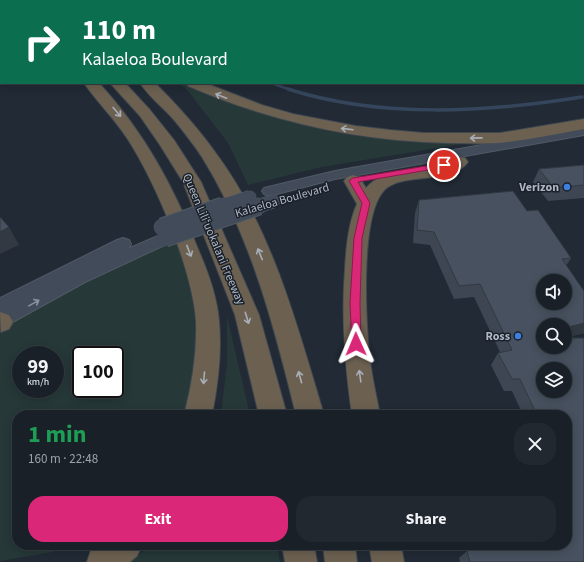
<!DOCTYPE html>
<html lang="en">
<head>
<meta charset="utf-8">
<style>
  body { margin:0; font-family:"Source Sans 3",sans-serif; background:#222830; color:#f1f3f6; height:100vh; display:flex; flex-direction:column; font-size:15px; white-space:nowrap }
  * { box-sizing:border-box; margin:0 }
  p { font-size:13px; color:#9fa3a8 }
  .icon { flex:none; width:22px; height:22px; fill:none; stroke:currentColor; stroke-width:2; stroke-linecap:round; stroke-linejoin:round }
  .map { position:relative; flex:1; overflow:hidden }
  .sheet { position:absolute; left:12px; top:410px; width:560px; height:140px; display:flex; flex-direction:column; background:#192028; border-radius:16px; box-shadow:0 2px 10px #0003,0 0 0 1px #373e45 }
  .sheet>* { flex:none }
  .guide { position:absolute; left:0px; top:0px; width:584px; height:84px; box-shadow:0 2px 10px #0003,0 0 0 1px #373e45; background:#0b6e4f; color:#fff; overflow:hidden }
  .buttons { position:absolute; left:536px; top:274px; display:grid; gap:8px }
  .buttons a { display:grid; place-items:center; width:36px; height:36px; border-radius:50%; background:#192028; box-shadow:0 2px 10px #0003,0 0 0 1px #373e45; font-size:20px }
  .speed { position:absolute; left:12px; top:346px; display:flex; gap:8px; font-size:20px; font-weight:700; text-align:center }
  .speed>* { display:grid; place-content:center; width:52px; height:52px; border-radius:50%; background:#192028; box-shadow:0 2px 10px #0003,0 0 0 1px #373e45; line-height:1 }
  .speed small { font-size:10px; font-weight:400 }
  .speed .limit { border:2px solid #111; border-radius:6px; background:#fff; color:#111 }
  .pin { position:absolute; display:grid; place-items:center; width:34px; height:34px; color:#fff; margin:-17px; border:2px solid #fff; border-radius:50%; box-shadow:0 1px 4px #0007 }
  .me { position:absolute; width:44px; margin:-22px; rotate:359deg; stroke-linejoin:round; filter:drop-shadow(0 0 3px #0008) }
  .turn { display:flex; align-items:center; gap:14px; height:84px; padding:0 16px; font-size:18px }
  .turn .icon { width:52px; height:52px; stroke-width:2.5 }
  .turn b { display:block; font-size:28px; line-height:34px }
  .round { display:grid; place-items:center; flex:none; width:42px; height:42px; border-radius:16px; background:#222830 }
  .head { display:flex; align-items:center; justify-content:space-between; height:68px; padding:0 16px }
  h1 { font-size:24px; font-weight:700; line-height:30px; color:#1e9e55 }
  .primary-button { display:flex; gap:8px; margin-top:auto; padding:8px 16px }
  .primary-button a { flex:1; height:46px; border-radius:16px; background:#db2777; color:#fff; font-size:16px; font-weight:700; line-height:46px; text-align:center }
  .primary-button a+a { background:#222830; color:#f1f3f6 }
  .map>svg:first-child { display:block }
  .green { fill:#263838; fill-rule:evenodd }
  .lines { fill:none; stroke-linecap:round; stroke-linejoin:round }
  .stream-far1 { stroke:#35465c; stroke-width:2.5 }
  .stream { stroke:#35465c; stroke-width:3.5 }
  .lane-casing { stroke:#515a64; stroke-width:2 }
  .secondary-casing { stroke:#515a64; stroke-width:2 }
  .highway-casing { stroke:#3e4750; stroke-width:2 }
  .lane { fill:#343c46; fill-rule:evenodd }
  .secondary { fill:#424b59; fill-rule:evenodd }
  .highway { fill:#6c6151; fill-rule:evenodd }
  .secondary-bridge-far1-casing { stroke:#515a64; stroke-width:14; stroke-linecap:butt }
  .secondary-bridge-casing { stroke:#515a64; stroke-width:19; stroke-linecap:butt }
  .secondary-bridge-far1 { stroke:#424b59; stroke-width:13 }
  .secondary-bridge { stroke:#424b59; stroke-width:17 }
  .wall { fill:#3d4652 }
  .shaded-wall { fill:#323942 }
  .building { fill:#47515f; stroke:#323942; fill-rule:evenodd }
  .oneway { stroke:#a7aeb8 }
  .oneway2 { stroke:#88919e }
  .route { fill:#db2777; stroke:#8e194d }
  .shop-dot { fill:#3f7fe0; stroke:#1a212a; stroke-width:1.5 }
  .labels { text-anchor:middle; stroke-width:3; stroke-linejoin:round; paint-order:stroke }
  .poi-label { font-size:12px; font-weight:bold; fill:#aeb7c3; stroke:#1a212a; text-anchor:end }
  .street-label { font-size:12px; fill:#aeb7c3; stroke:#1a212a }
</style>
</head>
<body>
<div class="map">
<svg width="584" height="562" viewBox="0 0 584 562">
  <rect width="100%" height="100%" fill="#212a35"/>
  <g class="green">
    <path d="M179,83H191L277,116L480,141L322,167L248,185L228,143L188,91Z"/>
    <path d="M174,237C201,300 199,349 186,415H17V545H70L53,552L0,561V329L35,307ZM21,355H55V389H21ZM81,355H115V389H81Z"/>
    <path d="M227,316L250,415H221L227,363Z"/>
    <path d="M151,545H277L280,562H131Z"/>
  </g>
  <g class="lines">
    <g class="stream-far1">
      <path d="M94,0L96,1"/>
      <path d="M271,83L291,90"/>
    </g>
    <path class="stream" d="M288,89C381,119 488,112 582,97"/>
    <g class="lane-casing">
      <g id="lane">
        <path d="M425,0H429L430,1H426Z"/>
        <path d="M580,0H584V2Z"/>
      </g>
    </g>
    <g class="secondary-casing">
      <g id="secondary">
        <path d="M584,127V135L335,179L269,196L264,194L262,191L264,188L335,171Z"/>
        <path d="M165,233L171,234L173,238L171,242L85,282L0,329V298L117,240L123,238L129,240L131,244L129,248L123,251Z"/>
      </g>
    </g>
    <g class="highway-casing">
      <g id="highway">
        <path d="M0,0H13L14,1L1,2Z"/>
        <path d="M35,0H48L49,1H36Z"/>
        <rect x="0" y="11" width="1" height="8"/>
        <path d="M84,83H99C144,132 174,187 198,249C208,272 217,296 219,321C222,353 218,384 212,415H184C192,385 197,353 196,322C193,270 155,181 127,138C114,118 97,102 84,83Z"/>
        <path d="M110,83H125L150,110L174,140L201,182L259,315L287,415H259L235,315L183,182L160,145L140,116Z"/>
        <path d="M140,83H155C177,105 197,127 215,152C272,228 297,325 324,415H296C274,326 251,236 202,157C194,145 184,132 175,121C164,108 149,97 140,83Z"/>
        <path d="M186,83H205L262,105L293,114L356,126L390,130L424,133H500L584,119V129C556,134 529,140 500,143C484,144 466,143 449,143C358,141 272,122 188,86Z"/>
        <path d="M459,157L465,158L468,162C452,184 409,173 388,187C359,206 366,319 369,352C371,373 376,394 380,415H352C345,366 341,319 345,269C346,248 348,224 357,204L344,181L347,177L353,175L359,177L366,188C386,167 410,172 436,166C444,164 451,159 459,157Z"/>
        <path d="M0,312L9,315L13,322L9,329L1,332Z"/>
        <path d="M99,545H142L137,556L130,562H87L91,550Z"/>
        <path d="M282,545H314L317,562H285Z"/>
        <path d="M323,545H355L357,562H325Z"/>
        <path d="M369,545H401L404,562H372Z"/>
      </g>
    </g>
    <use href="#lane" class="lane"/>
    <use href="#secondary" class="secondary"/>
    <use href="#highway" class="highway"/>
    <g class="secondary-bridge-far1-casing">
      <g id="secondary-bridge-far1">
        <path d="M220,207L250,197"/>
        <path d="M256,207L274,201"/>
      </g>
    </g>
    <g class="secondary-bridge-casing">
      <g id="secondary-bridge">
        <path d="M162,227L223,206"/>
        <path d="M165,238L259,206"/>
      </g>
    </g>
    <use href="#secondary-bridge-far1" class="secondary-bridge-far1"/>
    <use href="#secondary-bridge" class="secondary-bridge"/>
  </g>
  <g class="wall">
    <path d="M126,0H214L212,1H126Z"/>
    <path d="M584,165V198L548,201L533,182L539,169Z"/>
    <path d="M419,200L527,211L571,258L566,266L584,291V333L565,338L584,562H460L459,558L467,551L567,545V415H523L512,391H504L491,365L498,353L500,352L474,297L454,299L430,245L413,243L415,213Z"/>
  </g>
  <g class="shaded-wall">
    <path d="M173,0H192V1H171Z"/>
    <path d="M201,0H214L212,1H201Z"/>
    <path d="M583,66H584V76L583,77Z"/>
    <path d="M511,83H528L510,85Z"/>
    <path d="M9,227L19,245L0,254V232Z"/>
    <path d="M584,323V333L565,338V328Z"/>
    <path d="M543,333V344L541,334Z"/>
  </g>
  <g class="building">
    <path d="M150,0H173L171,1H154Z"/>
    <rect x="583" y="15" width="1" height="51"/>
    <path d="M584,165V185L554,188L539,169Z"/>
    <path d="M513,191L527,211L538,210L571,258L562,259L584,291V323L565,328V325H543V333L541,334L542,339L543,338V347H565V338H584V562H470L467,551L495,545H567V415H537L520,379H512L498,353L512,350L480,284L459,286L434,232L417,230L419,200ZM543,281H565V303H543ZM543,369H565V391H543Z"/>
    <path d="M0,217L9,227L0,232Z"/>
  </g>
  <defs><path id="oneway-shaft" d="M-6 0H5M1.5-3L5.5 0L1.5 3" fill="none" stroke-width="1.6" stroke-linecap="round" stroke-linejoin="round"/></defs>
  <g class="oneway">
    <use href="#oneway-shaft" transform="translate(221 96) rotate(-158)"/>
    <use href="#oneway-shaft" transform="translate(117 112) rotate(49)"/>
    <use href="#oneway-shaft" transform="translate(347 129) rotate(-173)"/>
    <use href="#oneway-shaft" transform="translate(476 138) rotate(179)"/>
    <use href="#oneway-shaft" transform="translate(189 251) rotate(69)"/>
    <use href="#oneway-shaft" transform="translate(260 254) rotate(-112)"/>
    <use href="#oneway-shaft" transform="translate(247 318) rotate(73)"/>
    <use href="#oneway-shaft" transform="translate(360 376) rotate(-98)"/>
    <use href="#oneway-shaft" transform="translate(300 377) rotate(-105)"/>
    <use href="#oneway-shaft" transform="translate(204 378) rotate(95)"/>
  </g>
  <use class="oneway2" href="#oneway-shaft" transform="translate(34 303) rotate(-29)"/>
  <path class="route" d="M444,163L447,165L446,167L358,182L370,203L362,238L360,303L361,344L359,347H352L350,303L354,238L362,203L349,181L353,178Z"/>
  <g class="shop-dot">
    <circle cx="567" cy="187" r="4"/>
    <circle cx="518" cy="336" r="4"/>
  </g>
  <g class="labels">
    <g class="poi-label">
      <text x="559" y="191">Verizon</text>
      <text x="510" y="340">Ross</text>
    </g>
    <g class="street-label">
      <text transform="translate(282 200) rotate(-16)" y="4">Kalaeloa Boulevard</text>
      <text transform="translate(214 239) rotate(67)" y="4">Queen Liliʻuokalani Freeway</text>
    </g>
  </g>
</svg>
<div class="buttons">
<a><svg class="icon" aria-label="sound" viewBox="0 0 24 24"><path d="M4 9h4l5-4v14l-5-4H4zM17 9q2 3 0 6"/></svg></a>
<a><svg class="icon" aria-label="search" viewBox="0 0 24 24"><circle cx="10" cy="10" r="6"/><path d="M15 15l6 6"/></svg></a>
<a><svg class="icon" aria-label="layers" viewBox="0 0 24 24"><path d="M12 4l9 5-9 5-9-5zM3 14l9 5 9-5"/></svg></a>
</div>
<div class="speed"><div>99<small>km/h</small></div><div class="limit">100</div></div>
<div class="pin" style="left:444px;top:165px;background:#d93025"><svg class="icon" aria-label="arrive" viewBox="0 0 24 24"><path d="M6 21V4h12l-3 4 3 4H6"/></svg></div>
<svg class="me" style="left:356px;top:344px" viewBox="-20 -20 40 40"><path d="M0-17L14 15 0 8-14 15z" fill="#db2777" stroke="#fff" stroke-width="4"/></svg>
<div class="guide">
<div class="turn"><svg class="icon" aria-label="right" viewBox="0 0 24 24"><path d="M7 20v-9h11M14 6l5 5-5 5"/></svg><div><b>110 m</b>Kalaeloa Boulevard</div></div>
</div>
<section class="sheet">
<div class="head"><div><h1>1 min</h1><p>160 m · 22:48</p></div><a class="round"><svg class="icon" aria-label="close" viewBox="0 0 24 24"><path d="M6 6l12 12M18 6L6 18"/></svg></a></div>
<div class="primary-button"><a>Exit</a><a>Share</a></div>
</section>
</div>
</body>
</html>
